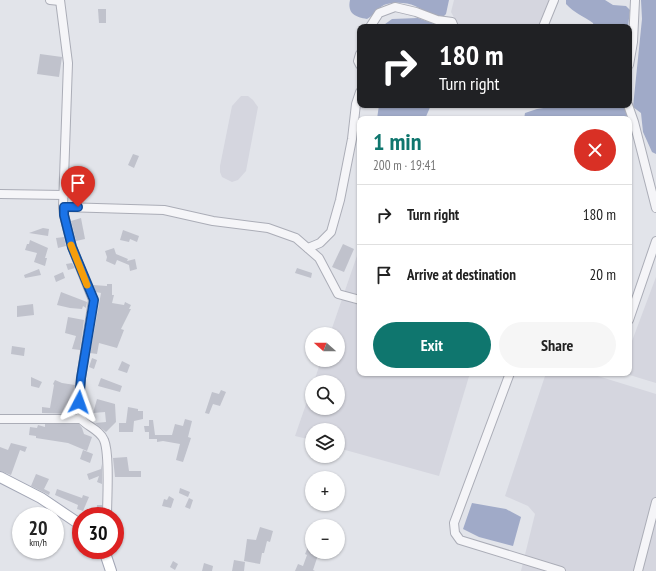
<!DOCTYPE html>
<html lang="en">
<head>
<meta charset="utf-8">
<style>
  body { margin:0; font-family:"PT Sans Narrow",sans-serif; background:#f6f6f6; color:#222; height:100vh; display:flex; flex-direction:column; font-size:15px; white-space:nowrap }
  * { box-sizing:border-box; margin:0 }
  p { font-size:13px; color:#767676 }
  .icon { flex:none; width:22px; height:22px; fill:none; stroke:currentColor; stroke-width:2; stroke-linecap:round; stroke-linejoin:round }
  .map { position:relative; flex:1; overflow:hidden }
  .sheet { position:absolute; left:357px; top:116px; width:275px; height:260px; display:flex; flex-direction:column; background:#fff; border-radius:8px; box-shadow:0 1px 3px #0004 }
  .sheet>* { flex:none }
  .hud { position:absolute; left:357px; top:24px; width:275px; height:84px; border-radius:8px; box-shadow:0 1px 3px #0004; background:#202124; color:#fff; overflow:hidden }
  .needle { width:26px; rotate:291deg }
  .buttons { position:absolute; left:305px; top:327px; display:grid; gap:8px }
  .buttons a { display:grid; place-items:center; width:40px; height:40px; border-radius:50%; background:#fff; box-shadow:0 1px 3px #0004; font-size:20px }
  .speed { position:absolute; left:12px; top:507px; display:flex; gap:8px; font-size:20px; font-weight:700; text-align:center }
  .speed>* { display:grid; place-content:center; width:52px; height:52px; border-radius:50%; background:#fff; box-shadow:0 1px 3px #0004; line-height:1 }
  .speed small { font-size:10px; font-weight:400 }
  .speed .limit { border:6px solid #d22; background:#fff; color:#111 }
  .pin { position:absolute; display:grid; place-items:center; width:34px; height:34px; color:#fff; margin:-41px -17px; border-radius:50% 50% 50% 0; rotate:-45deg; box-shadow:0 0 4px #0007 }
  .pin .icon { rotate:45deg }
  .me { position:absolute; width:44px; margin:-22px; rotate:4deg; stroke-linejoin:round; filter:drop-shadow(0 0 3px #0008) }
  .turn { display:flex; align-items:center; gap:14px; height:84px; padding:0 16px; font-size:18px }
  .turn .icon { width:52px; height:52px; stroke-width:2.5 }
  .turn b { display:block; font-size:28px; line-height:34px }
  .round { display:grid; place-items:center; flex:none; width:42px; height:42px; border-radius:21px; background:#f6f6f6 }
  .head { display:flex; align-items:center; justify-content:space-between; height:68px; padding:0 16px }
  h1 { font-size:24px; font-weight:800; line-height:30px; color:#0f766e }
  .button { display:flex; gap:8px; margin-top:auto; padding:8px 16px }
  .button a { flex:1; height:46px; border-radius:24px; background:#0f766e; color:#fff; font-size:16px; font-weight:800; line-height:46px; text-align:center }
  .button a+a { background:#f6f6f6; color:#222 }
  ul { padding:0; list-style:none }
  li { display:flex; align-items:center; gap:12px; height:60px; padding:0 16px; border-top:1px solid #e0e0e0 }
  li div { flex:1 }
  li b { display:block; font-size:15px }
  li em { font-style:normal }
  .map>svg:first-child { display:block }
  .built { fill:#d5d6df }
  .water { fill:#a0aac8 }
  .building { fill:#c0c2cc }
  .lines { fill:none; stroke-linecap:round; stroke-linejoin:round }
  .minor-casing { stroke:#abadb7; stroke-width:10 }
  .major-casing { stroke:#a2a6b5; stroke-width:12 }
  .minor { stroke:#f5f5f8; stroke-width:8 }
  .major { stroke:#fff; stroke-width:10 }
  .route-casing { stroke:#114b97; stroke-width:10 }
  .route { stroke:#1a73e8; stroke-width:7 }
  .slow { stroke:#f59e0b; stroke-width:7 }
</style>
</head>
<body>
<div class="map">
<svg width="656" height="571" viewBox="0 0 656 571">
  <rect width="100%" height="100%" fill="#e2e4ea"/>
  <g class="built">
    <path d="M454,0H550L540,27H459L451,12Z"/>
    <path d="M241,96H248L253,100L258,107L246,171L238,180L232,182L222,177L220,172V166L232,106Z"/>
    <path d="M360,247V373H470L439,476L338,448V430H312V440L295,436L312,387V408H338V382H314L321,360H338V334H330Z"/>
    <path d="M656,277V383L623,373H629V349Z"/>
    <path d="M546,373H588L656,394V571H521L535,514L528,506L505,496Z"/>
  </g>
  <g class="water">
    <path d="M350,0H449L446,14L444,16C433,18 424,10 415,6C407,2 395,2 387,4C378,6 375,15 367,19C356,17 347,14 350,0Z"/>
    <path d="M566,0H605L613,5L626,6L630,10L628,27H594L593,23C583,16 574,13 566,4Z"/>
    <path d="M641,0H656V154L652,152L643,132L641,113L633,107L642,19Z"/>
    <path d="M418,18L443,27H381L392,19Z"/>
    <path d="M379,105H431L425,119H377Z"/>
    <path d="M563,105H624L628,119H524L525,113L537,109Z"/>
    <path d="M472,503L506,509L521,517L513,546L479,537L463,529Z"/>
  </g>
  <g class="building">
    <path d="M98,9H106V23H99Z"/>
    <path d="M40,54L62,57L59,77L37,74Z"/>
    <path d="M133,154L139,156L134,168L128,165Z"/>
    <path d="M81,218L85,239L76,241L71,221Z"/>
    <path d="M43,228L49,229L48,236L29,233Z"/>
    <path d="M123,230L139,236L137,242L130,239L129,242L120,240Z"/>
    <path d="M64,237L66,246L58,248L56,238Z"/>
    <path d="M30,240L48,248L45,258H47L45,266L34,262L37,253L25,250L27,244H29Z"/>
    <path d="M343,244L354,249L344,272L332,267Z"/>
    <path d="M114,248L116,254L128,259L127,261L135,259L137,269L130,271L129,265L117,260L115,265L106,261L107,257L105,251Z"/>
    <path d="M72,263L75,268L68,270L66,264Z"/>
    <path d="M297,268L312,273L311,278L295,273Z"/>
    <path d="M39,269L41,275L25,278L24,275Z"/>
    <path d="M63,272L65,278L56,282L54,276Z"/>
    <path d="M107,284H112V295H114L112,303L124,305L125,302L131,305L129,309H131L121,329L124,330L117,348L99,343L97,354L90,353L101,293L96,292L93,285L107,286Z"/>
    <path d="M61,292L87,302L86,308L83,306L82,309L70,308L57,305Z"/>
    <path d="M33,304L34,315L17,317V306Z"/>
    <path d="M68,317L84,320L80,350L72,349L76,336L65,333Z"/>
    <path d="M12,346L25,348L24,356L11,354Z"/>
    <path d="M92,358L97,360L94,369L89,367Z"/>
    <path d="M122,361L130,365L127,373L118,370Z"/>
    <path d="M31,377L42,382L39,388L31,386Z"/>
    <path d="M101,378L122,386L120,392L98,386Z"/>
    <path d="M55,380L62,383L75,385V414L42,413V407L50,408L54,385L53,384Z"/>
    <path d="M221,390L226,392L220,406L213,404L209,414L205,413L212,392L219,394Z"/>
    <path d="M97,399L115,404L116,422L106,432L95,423L106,422L105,412L93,413Z"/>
    <path d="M128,407L138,409V411H143V419L134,421L133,432H119V423H126Z"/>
    <path d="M185,419L192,421L188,437L191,438L183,462L176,460L180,444L163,441L157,442V439H149V432H145L144,426H149V420H153L155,435H172L175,424L183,426Z"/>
    <path d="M45,424H79L82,428L84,434L92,437L87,451L68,443L36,438V436L29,435L30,427L37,428L38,425L45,427Z"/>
    <path d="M11,443L27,447L25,452L20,450L11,475L0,471V447L8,450Z"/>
    <path d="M83,450L93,454L90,463L80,459Z"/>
    <path d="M127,457L129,471H141V477H115L113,458Z"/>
    <path d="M102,464V484L97,482L99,476L89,480L87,474L101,469Z"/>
    <path d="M36,474L49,479L44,489L50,492L49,495L31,486Z"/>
    <path d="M180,488L190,492L188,497L179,493Z"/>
    <path d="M57,489L82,498L83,495L89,497L83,511L77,509L78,505L55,495Z"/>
    <path d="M169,496L174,499L171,508L162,506L164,499L167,500Z"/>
    <path d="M189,498L193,500L190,509L185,507Z"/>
    <path d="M97,505H102V516H96Z"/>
    <path d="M260,527L273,531L270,542L267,541L264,553H262L260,564L244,561L247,539L256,540Z"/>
    <path d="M312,538V552H319L313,570L315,571H295L298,564L303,566L307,555L305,554Z"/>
    <path d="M234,560L245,562L244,571H232Z"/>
    <path d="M173,561L178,564L175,570L170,567Z"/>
    <path d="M204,563L213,566L212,571H202Z"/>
  </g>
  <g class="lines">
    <g class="minor-casing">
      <g id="minor">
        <path d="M50,0L60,1"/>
        <path d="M60,0L68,63L63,207L164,210L213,221L268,228L296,238L319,258L338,294L360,300"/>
        <path d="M370,27L379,13L395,7L416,12L437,20L452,22L454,27"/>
        <path d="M543,27L554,0"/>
        <path d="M360,54L358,61L360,65"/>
        <path d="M629,65L633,42L635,0"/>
        <path d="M628,105L634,122L656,208"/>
        <path d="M0,194L64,195"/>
        <path d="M63,207L64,215L72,247L93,300L81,378L79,402L81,419C88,427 100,430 104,440C110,454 107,499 107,516"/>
        <path d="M308,248L320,243L331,232L340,200L352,139L356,104L360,92"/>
        <path d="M629,320L656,241"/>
        <path d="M510,373L454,523L455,533L460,540L561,571"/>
        <path d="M0,419H81"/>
        <path d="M638,571L656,502"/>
      </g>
    </g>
    <g class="major-casing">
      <g id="major">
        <path d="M0,477L41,498L81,525"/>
        <path d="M104,550L111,571"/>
      </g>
    </g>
    <use href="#minor" class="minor"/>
    <use href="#major" class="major"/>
  </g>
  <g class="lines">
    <g class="route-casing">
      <path id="route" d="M78,207H64V215L72,247L94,300L81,378L79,402"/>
    </g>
    <use href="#route" class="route"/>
    <path class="slow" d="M71,245L87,285"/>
  </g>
</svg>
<div class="buttons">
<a><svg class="needle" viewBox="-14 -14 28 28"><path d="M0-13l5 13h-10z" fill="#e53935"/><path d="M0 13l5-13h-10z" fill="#767676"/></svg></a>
<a><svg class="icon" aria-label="search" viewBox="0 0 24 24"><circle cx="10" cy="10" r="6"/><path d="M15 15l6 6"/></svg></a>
<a><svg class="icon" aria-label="layers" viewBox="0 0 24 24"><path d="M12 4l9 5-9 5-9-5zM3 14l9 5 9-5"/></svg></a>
<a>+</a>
<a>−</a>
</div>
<div class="speed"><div>20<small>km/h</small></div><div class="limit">30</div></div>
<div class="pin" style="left:78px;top:207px;background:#d93025"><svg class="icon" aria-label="arrive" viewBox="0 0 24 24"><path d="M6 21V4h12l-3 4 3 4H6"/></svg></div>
<svg class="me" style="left:79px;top:402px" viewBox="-20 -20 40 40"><path d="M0-17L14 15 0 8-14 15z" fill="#1a73e8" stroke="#fff" stroke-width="4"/></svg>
<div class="hud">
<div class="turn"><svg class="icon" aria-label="right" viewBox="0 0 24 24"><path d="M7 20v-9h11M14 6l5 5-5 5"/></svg><div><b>180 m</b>Turn right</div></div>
</div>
<section class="sheet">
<div class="head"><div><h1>1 min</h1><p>200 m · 19:41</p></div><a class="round" style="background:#d93025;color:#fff"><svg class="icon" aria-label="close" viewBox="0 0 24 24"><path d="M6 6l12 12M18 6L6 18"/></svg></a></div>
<ul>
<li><svg class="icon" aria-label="right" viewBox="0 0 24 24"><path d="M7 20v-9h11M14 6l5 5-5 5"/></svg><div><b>Turn right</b></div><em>180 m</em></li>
<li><svg class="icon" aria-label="arrive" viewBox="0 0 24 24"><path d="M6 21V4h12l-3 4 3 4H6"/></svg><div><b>Arrive at destination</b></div><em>20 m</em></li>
</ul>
<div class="button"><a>Exit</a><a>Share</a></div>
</section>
</div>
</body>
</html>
